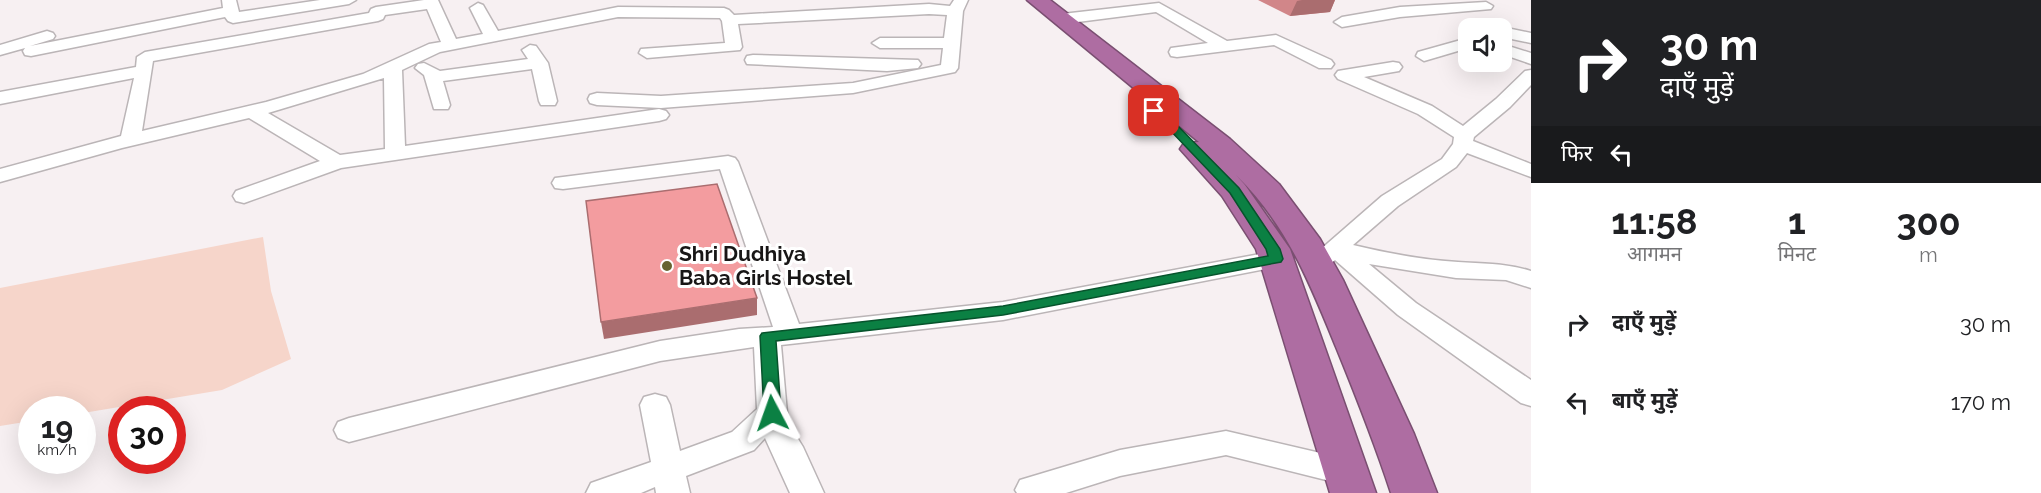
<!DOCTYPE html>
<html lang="hi">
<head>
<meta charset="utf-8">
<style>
  body { margin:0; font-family:Raleway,"Noto Sans Devanagari",sans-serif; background:#f2f2f2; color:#202124; height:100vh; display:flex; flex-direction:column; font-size:22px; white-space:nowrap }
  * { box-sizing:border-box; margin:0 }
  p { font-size:20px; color:#757577 }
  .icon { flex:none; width:33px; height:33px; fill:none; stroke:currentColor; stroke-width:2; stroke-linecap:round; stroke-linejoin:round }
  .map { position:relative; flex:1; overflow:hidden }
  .side { display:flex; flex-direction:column; background:#fff; width:510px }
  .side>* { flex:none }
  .guide { background:#202124; color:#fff; overflow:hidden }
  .tools { position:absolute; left:1458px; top:18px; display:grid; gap:12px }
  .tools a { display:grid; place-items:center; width:54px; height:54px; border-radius:12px; background:#fff; box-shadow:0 6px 24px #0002; font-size:30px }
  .speed { position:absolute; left:18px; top:396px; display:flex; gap:12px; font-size:30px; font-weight:700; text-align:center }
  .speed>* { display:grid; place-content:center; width:78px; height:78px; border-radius:50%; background:#fff; box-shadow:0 6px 24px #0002; line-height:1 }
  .speed small { font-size:15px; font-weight:400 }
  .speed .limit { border:9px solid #d22; background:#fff; color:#111 }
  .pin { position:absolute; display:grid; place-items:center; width:51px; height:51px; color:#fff; margin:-26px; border-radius:12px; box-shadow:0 3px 9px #0006 }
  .me { position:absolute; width:66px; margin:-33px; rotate:356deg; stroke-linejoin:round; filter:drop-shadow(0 0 4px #0008) }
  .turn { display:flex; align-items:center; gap:21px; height:126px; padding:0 30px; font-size:27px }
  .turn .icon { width:78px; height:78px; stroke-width:2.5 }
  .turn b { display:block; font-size:42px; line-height:51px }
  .then { display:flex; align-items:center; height:57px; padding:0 30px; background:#0003; gap:12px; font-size:22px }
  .eta { display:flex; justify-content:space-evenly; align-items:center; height:102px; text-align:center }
  .eta b { font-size:36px; font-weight:700; line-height:42px }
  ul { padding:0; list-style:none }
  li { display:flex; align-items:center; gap:18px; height:78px; padding:0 30px }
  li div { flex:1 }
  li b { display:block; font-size:22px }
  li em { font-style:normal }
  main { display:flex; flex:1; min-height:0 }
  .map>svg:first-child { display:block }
  .green { fill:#f6d5ca }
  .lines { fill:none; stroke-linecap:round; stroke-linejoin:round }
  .minor-casing { stroke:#bbb5b7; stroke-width:3 }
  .highway-casing { stroke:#7a4f71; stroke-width:3 }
  .minor { fill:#fff; fill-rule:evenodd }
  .highway { fill:#ae6da2; fill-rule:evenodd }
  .wall { fill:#d18689 }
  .shaded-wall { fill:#aa6d6f }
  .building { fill:#f39c9f; stroke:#aa6d6f; stroke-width:1.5 }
  .route { fill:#0b8043; stroke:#07532c; stroke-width:1.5 }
  .poi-dot { fill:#676330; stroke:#fff; stroke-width:2 }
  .labels { text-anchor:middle; stroke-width:6; stroke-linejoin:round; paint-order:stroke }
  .poi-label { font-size:21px; font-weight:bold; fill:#181616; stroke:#fff; text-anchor:start }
</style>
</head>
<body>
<main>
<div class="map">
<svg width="1531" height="493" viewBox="0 0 1531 493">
  <rect width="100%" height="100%" fill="#f7f0f2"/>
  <path class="green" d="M263,237L271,291L291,359L222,390L83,413L82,410H32L31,421L0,426V288Z"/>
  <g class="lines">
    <g class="minor-casing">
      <g id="minor">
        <path d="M222,0H236L239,12L320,0H356L349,4L233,23L228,21L225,17L31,56L25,55L23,51L25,48L0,55V45L47,31L53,33L55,36L53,39L30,46L223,8Z"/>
        <path d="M424,0H438L456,39L483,34L470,8L478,3L483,5L498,31L618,7L724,8L729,10L734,15L929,4L950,6L954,0H968L963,11L958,68L955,72L853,93L661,108L597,105L590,103L588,99L590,95L597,93L661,96L853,83L941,65L943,48H880L872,43L880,38H944L947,15L929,14L738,24L742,47L740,50L647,58L639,53L641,49L725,43L722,21L720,18L618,17L440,52L402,70L405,146L659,109L666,111L669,115L666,119L659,121L341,168L244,203L236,201L233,196L236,191L320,161L249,118L122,148L0,182V169L121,136L134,78L0,104V92L136,67L137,57L145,52L369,13L371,9L376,7ZM427,9L441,42L429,44L363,74L266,102L142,131L153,61L378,21L383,19L385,15ZM384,78L385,149L340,155L268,113Z"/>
        <path d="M1486,2L1493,6L1491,9L1400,17L1342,27L1334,22L1342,17L1400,7Z"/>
        <path d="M1159,3L1227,41L1276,35L1331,60L1334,64L1331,68H1319L1274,45L1177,57L1171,56L1169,52L1171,48L1208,43L1156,12L1062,24L1054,19L1062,14Z"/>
        <path d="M1502,27L1531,33V43L1502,37V28H1497Z"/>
        <path d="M1468,38V48L1424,61L1416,56L1418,52Z"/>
        <path d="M1502,44L1531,53V64L1502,54Z"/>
        <path d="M530,45L536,46L548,63L557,101L555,105H541L539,101L532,69L443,81L450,105L448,109H434L424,75L415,68L418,64L424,63L440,71L528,59L522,50Z"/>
        <path d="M753,55L918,60L921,64L918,68L887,71L747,64L745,60L747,56Z"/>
        <path d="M1393,62L1399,63L1402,67L1399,71L1364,77L1432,106L1463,126L1496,99L1525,71L1531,70V85L1510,107L1474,137L1473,141L1531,164V177L1467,153L1456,167L1398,206L1353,245C1387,253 1422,260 1458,262C1483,264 1507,263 1531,271V288L1506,280L1456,278L1369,264L1416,303L1531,380V406L1521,403L1398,315L1335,260C1326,268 1320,271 1308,268L1305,263L1382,196L1442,159L1453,144L1454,137L1418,114L1338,79L1335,75L1338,71L1344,70Z"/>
        <path d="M728,156L735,158L738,162L799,324L1003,302L1276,251L1285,254L1288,259L1285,264L1276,267L1003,320L781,345L787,413L785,418L803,447L824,493H790L765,438L754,450L686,476L690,493H656L655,487L641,493H586L591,483L651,462L640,405L644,397L655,394L666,397L670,405L680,451L732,432L757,409L754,347L660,361L349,442L338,438L334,430L338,422L349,418L660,341L739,329L773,327L720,169L563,189L555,188L552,183L555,178L563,177Z"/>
        <path d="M1226,431L1346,459L1357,463L1362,472L1357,481L1346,485L1226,455L1120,476L1066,493H1017L1015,490L1020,480L1120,450Z"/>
      </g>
    </g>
    <g class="highway-casing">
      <path id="highway" d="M1027,0H1050L1230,139L1279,184L1320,239L1343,280L1414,434L1437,493H1391C1375,444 1356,396 1336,347C1310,283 1287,225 1236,175L1245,185L1290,249L1376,493H1330L1256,249L1222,196L1180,149L1184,143L1199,142Z"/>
    </g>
    <use href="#minor" class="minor"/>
    <use href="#highway" class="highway"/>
  </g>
  <path class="wall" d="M1258,0H1335L1330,12L1290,16Z"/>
  <g class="shaded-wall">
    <path d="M1302,0H1335L1330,12L1290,16L1297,1Z"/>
    <path d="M757,298V315L604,339L601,322Z"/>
  </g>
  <path class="building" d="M717,184L757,298L601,322L586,201Z"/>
  <path class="route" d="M1154,107L1175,123L1239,188L1280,249L1283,259L1281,262L1003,315L776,341L781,413L778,418L772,420L766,418L764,413L760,336L762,333L1003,306L1268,256L1266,249L1230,193L1167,127L1150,113V108Z"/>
  <circle class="poi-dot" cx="667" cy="266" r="6"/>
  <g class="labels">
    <g class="poi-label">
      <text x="679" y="261">Shri Dudhiya<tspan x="679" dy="24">Baba Girls Hostel</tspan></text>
    </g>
  </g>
</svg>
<div class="tools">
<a><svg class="icon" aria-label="sound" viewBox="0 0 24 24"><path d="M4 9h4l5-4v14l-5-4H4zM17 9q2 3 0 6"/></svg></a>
</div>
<div class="speed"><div>19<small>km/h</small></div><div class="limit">30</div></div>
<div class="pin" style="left:1154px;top:111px;background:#d93025"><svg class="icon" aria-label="arrive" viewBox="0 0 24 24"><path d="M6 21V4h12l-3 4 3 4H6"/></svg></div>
<svg class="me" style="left:772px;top:413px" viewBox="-20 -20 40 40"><path d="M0-17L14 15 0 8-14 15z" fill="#0b8043" stroke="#fff" stroke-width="4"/></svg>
</div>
<section class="side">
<div class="guide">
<div class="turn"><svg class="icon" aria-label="right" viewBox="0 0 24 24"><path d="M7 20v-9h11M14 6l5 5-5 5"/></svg><div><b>30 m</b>दाएँ मुड़ें</div></div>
<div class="then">फिर<svg class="icon" aria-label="left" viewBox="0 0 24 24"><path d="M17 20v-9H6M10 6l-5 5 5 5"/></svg></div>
</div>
<div class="eta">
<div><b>11:58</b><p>आगमन</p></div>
<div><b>1</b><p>मिनट</p></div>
<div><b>300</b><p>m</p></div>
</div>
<ul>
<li><svg class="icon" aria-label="right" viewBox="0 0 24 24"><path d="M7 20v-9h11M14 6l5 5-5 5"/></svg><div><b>दाएँ मुड़ें</b></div><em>30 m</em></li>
<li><svg class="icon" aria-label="left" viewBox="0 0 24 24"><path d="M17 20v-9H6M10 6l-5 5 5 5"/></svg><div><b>बाएँ मुड़ें</b></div><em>170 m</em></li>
</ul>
</section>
</main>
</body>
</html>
